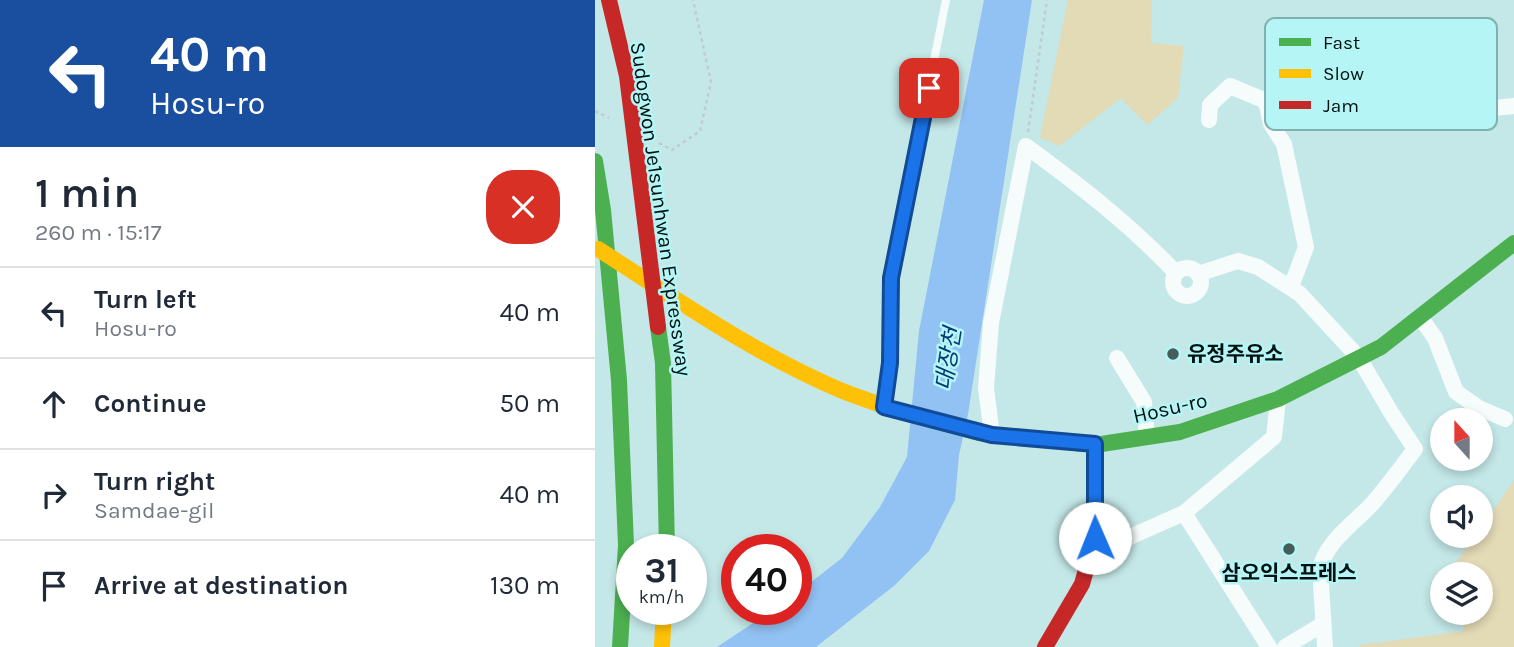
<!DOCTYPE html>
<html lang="en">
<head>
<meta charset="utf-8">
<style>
  body { margin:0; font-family:Karla,"Noto Sans KR",sans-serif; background:#f2f2f3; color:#1f2937; height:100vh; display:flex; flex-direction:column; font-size:26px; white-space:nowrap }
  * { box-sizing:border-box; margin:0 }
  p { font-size:23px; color:#747a83 }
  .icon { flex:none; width:38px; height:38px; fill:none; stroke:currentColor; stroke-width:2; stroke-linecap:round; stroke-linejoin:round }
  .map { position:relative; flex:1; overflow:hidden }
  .drawer { display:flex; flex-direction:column; background:#fff; width:595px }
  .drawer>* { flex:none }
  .top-card { background:#1a4fa0; color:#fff; overflow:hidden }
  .needle { width:46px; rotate:339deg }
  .tools { position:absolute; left:835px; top:408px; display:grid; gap:14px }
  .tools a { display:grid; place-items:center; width:63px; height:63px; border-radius:50%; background:#fff; box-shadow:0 4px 10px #0003; font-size:35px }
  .speed { position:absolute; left:21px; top:534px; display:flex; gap:14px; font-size:35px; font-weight:700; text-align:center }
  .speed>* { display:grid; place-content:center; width:91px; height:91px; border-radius:50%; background:#fff; box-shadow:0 4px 10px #0003; line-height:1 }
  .speed small { font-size:18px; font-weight:400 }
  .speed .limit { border:10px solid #d22; background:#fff; color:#111 }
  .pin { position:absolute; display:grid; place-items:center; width:60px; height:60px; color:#fff; margin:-30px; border-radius:14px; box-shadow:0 4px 10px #0006 }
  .me { position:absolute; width:77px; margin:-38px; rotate:359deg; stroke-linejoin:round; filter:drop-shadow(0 0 5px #0008) }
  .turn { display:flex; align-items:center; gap:24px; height:147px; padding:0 35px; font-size:32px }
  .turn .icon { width:91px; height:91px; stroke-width:2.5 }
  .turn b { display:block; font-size:49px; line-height:60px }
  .round { display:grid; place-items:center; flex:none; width:74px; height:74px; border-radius:28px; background:#f2f2f3 }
  .summary { display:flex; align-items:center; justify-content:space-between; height:119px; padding:0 35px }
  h1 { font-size:42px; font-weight:600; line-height:52px }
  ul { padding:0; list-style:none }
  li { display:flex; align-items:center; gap:21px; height:91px; padding:0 35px; border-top:2px solid #e0e1e3 }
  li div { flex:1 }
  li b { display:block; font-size:26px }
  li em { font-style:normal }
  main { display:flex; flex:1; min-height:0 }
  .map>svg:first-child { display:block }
  .green { fill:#e3dab6 }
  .water { fill:#92c1f3 }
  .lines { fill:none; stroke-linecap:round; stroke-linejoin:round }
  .path { stroke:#c2cccc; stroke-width:2.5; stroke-dasharray:3.5 3.5; stroke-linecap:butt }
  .lane { stroke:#f6fbfb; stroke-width:8 }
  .street { stroke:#f6fbfb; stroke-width:16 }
  .fast { stroke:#4caf50; stroke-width:16 }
  .slow { stroke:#ffc107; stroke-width:16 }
  .jam { stroke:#c62828; stroke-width:16 }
  .route-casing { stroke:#114b97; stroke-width:18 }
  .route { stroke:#1a73e8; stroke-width:12 }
  .poi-dot { fill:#455c5c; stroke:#b6f5f5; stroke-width:2.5 }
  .labels { text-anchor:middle; stroke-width:5; stroke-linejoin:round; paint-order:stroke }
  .street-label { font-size:21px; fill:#011; stroke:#b6f5f5 }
  .poi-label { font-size:21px; font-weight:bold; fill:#011; stroke:#b6f5f5; text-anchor:start }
  .water-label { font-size:23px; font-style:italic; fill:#033a77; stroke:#b6f5f5 }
  .key { fill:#b6f5f5; stroke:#7fb1b1; stroke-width:2 }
  .key-label { font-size:19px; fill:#011 }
</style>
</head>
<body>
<main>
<section class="drawer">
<div class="top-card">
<div class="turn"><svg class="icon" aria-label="left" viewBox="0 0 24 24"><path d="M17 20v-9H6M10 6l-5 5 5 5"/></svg><div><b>40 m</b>Hosu-ro</div></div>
</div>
<div class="summary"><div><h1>1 min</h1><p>260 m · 15:17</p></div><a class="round" style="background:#d93025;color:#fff"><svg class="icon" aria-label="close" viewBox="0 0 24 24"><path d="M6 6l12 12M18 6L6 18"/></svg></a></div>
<ul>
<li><svg class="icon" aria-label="left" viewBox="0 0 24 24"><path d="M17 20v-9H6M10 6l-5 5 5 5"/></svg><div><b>Turn left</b><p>Hosu-ro</p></div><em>40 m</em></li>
<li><svg class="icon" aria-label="ahead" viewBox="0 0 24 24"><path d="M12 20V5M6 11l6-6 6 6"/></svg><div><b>Continue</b></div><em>50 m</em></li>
<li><svg class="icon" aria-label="right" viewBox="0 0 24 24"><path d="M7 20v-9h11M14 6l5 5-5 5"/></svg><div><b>Turn right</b><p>Samdae-gil</p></div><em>40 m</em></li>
<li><svg class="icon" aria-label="arrive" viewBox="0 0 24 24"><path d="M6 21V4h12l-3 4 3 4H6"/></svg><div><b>Arrive at destination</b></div><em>130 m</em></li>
</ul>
</section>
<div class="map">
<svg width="919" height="647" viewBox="0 0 919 647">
  <rect width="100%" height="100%" fill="#c4e7e7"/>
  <g class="green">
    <path d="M473,0H557L556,43L589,46L583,98L552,125L526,98L464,146L445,137Z"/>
    <path d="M919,480V647H764L765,645L869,631L865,613L886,612V574H857L856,569L880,536H886V528Z"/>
  </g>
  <path class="water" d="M389,0H437L373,414L364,455L360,500L334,551L300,585L221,647H122L179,609H201V594L247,558L285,507L312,457L324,331Z"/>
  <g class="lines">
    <g class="path">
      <path d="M0,111L14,118"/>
      <path d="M433,132L452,0"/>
      <path d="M64,143L77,150L105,131L116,82L98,0"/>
    </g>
    <path class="lane" d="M290,404L295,363L296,278L351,0"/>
    <g class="street">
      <path d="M813,30L807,49L790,75L795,101L888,109L919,106"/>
      <path d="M762,81L775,102L795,101"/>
      <path d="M614,120L615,105L635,86L671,101L676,124L689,144L711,247L696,287"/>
      <circle cx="592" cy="282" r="14"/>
      <path d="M603,274L643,261L663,267L705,294L764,358L797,414L820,449C806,468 792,487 776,505C757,525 732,541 725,568L730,647"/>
      <path d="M825,317L840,338L861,392L884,408L910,419"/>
      <path d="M522,358L549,402L552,437"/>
      <path d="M397,435L391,388L396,323L431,146C484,185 536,225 581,273"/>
      <path d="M589,513L674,647"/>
      <path d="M500,538L528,540L589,513L679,437L683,399"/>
      <path d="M690,647L728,624"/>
    </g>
    <g class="fast">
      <path d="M0,161L8,210L24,380L31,545L25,647"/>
      <path d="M63,327L68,363L72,550"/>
      <path d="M296,409L384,433L500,445L585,432L683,399L786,347L919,243"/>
    </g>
    <g class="slow">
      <path d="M3,249C81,299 160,354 245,390C262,397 279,402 296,409"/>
      <path d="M67,647L69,609"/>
    </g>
    <g class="jam">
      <path d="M14,0L32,76L63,327"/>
      <path d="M450,647L487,584L500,538V445"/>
    </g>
  </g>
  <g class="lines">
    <g class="route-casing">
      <path id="route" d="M334,88L296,278L295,363L289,407L397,435L500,444V538"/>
    </g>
    <use href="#route" class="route"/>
  </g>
  <g class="poi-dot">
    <circle cx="578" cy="354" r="7"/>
    <circle cx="694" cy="549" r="7"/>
  </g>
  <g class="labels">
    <g class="street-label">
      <text transform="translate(66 209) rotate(82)" y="7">Sudogwon Je1sunhwan Expressway</text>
      <text transform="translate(575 408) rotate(-13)" y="7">Hosu-ro</text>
    </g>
    <g class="poi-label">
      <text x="592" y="361">유정주유소</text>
      <text x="694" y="580" text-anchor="middle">삼오익스프레스</text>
    </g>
    <g class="water-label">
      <text transform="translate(353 359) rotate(-81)" y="8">대장천</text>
    </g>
  </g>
  <rect x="670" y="18" width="232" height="112" rx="10" class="key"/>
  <rect x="684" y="38" width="32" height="8" fill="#4caf50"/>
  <rect x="684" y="69" width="32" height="9" fill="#ffc107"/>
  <rect x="684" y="101" width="32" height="8" fill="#c62828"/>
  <g class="key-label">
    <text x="728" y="49">Fast</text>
    <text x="728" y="80">Slow</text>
    <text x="728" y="112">Jam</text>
  </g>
</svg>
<div class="tools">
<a><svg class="needle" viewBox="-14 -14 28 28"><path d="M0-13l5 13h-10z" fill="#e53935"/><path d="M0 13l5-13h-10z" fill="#747a83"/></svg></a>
<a><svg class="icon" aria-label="sound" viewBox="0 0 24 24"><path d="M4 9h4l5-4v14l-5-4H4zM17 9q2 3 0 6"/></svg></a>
<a><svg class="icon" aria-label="layers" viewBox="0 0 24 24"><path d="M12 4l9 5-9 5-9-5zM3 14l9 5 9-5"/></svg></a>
</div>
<div class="speed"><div>31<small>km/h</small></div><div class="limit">40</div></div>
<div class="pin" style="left:334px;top:88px;background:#d93025"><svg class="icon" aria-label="arrive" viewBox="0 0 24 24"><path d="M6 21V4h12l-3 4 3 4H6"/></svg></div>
<svg class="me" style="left:500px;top:538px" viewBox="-20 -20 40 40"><circle r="19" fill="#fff"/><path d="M0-13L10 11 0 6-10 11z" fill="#1a73e8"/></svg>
</div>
</main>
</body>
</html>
